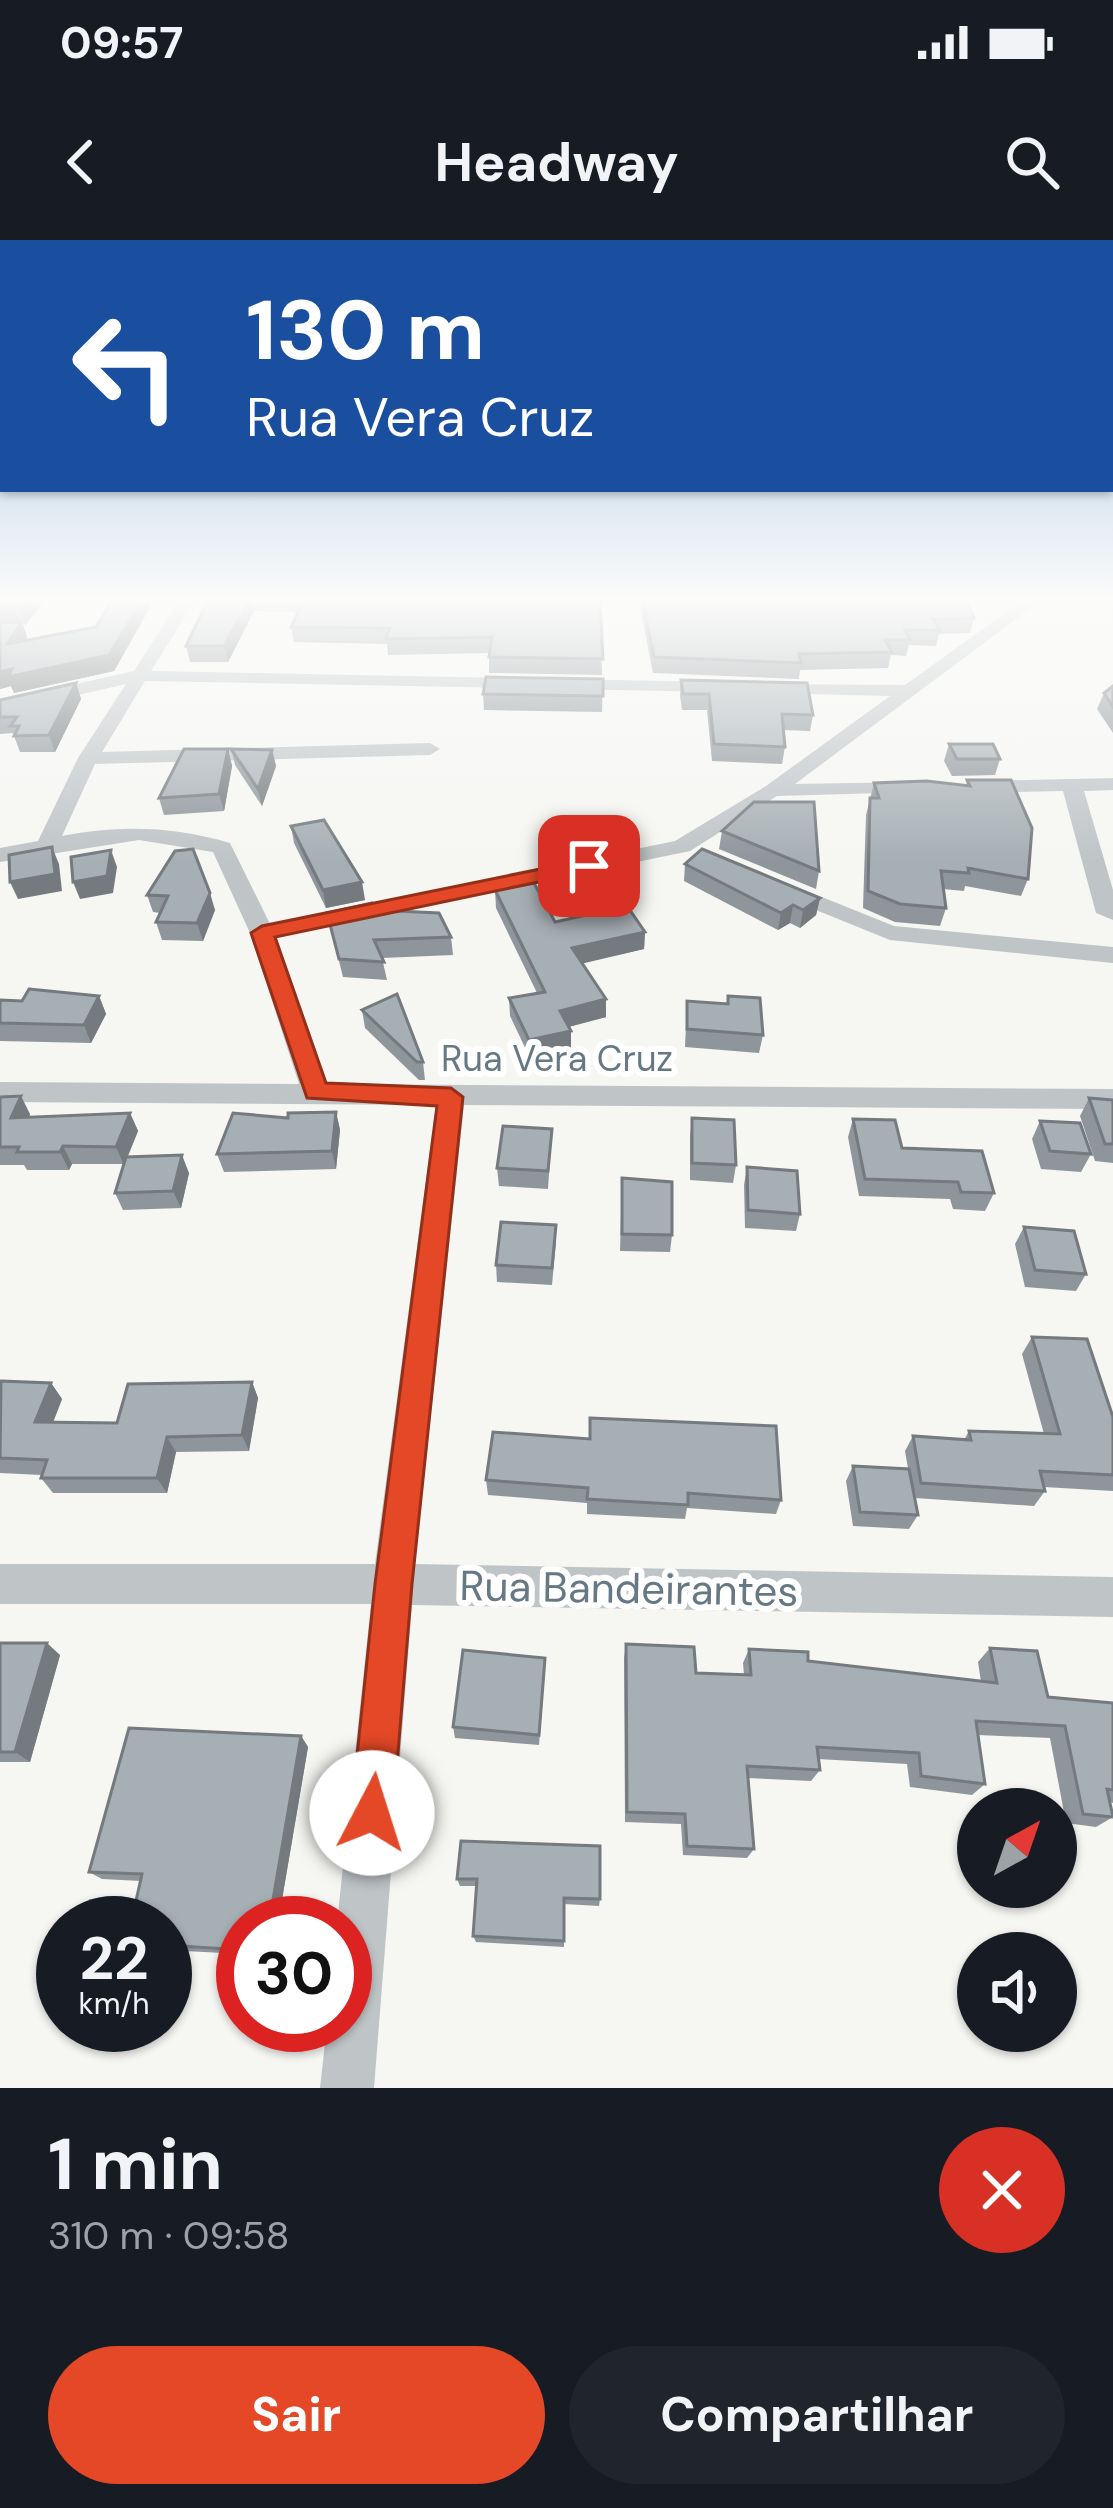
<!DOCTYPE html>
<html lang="pt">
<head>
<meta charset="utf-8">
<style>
  body { margin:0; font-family:"DM Sans",sans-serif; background:#20242c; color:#f1f3f6; height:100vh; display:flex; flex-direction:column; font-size:45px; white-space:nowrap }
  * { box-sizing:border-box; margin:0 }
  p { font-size:39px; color:#9ea1a6 }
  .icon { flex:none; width:66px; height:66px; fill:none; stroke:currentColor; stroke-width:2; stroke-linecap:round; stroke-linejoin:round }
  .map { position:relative; height:1848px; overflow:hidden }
  .details { display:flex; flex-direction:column; background:#171b24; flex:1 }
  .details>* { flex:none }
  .guide { position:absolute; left:0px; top:0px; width:1113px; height:252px; box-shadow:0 3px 9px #0004; background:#1a4fa0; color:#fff; overflow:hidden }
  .needle { width:78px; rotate:40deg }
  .buttons { position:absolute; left:957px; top:1548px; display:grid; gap:24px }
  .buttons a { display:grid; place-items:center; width:120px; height:120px; border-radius:50%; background:#171b24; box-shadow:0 3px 9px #0004; font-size:60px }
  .speed { position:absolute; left:36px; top:1656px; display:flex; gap:24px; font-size:60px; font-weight:700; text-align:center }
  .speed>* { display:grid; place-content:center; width:156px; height:156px; border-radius:50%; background:#171b24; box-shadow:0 3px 9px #0004; line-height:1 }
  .speed small { font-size:30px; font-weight:400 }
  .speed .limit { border:18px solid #d22; background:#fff; color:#111 }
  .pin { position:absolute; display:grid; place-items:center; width:102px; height:102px; color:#fff; margin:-51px; border-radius:24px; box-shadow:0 6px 18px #0006 }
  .me { position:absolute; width:132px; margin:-66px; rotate:5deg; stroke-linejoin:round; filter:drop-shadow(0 0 9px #0008) }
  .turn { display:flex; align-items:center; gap:42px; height:252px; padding:0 48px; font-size:54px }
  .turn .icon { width:156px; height:156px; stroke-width:2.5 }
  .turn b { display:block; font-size:84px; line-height:102px }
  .round { display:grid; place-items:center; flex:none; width:126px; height:126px; border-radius:63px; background:#20242c }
  .head { display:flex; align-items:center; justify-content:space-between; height:204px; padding:0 48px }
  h1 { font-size:72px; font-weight:700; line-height:90px }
  .cta { display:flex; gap:24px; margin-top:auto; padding:24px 48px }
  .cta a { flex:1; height:138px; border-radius:72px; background:#e44826; color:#fff; font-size:48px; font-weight:700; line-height:138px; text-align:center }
  .cta a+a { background:#20242c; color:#f1f3f6 }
  .status { display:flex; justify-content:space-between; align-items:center; height:84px; padding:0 60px; background:#171b24; direction:ltr }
  .status svg { height:33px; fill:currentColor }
  header { display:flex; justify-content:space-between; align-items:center; height:156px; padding:0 48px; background:#171b24; font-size:54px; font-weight:700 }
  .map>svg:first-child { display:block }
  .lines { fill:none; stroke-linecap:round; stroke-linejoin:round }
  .minor { fill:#bfc4c7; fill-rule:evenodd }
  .wall { fill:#8f969b }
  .shaded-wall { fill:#747a7e }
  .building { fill:#a6afb4; stroke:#747a7e; stroke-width:3 }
  .route { fill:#e44826; stroke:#942f19; stroke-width:3 }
  .labels { text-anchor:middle; stroke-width:12; stroke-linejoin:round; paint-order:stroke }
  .street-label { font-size:36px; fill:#657884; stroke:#fff }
  .near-street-label { font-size:42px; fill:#657884; stroke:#fff }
</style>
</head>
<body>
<div class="status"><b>09:57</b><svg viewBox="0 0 49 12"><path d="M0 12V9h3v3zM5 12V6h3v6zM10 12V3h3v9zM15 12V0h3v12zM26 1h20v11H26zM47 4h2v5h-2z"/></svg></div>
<header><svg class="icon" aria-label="back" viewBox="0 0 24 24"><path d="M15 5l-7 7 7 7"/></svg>Headway<svg class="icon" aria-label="search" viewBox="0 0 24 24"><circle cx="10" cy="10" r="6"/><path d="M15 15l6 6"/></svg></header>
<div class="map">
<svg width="1113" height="1848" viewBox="0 0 1113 1848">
  <rect width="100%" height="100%" fill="#f6f6f3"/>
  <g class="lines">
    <g class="minor">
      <path d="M178,362H194L151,431L721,442L730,447L721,452L145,441L102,512L430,503L440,509L430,515L95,524L62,596C121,585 172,586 230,603L270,684L675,601L766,546L890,456L769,453L763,452V444L905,445L1020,362H1039L795,544L911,542L918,544V552L777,556L690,611L276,697L327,844L1113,849V869L464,865L415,1324L1113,1337V1377L412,1365L374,1848H320L327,1785H345V1683H337L371,1364H0V1324H375L436,865L0,862V842L299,844L250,693L213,612L139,600L0,622V608L38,601L78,518L126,444L0,473V461L134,431Z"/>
      <path d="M1113,538V550L1084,551L1113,650V680L1096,673L1063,551L977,553L967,547L977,541Z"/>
      <path d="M782,641L894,686L1113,707V723L890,700L774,653L770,648Z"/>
    </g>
  </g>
  <g class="wall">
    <path d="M0,362H44L25,385L22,382L27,397L25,401L96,387L111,362H153L114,431L14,453L11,446L0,449Z"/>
    <path d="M207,362H600L602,435L489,433V413L388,415L387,404L294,402L291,387L298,372L254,371L228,422H190L186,406Z"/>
    <path d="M639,362H967L974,378L970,393L939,394L936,406L909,405L906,416L891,415L888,428L800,430L799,439L653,433Z"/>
    <path d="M603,439L602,472L484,470L483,454Z"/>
    <path d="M681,440L813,475L810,491L783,490L785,507L782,524L712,521L707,470H682L680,456Z"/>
    <path d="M76,443L81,459L55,512H20L13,493L0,494V460Z"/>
    <path d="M1113,446V493L1097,469L1104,453Z"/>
    <path d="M949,504L1000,519L995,535L952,536L944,521Z"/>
    <path d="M228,509L232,526L224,571L164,575L159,558Z"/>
    <path d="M231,509L272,510L276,526L262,566L235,525Z"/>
    <path d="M967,540L1028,639L1021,656L965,646L964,651L943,649L946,668L940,686L895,682L863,668L866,575L874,543L966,546Z"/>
    <path d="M291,586L365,660L326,668L294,603Z"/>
    <path d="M722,591L819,631L816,649L719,609Z"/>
    <path d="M175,611L215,670L203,701L162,700L156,682L161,673L153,672L147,655Z"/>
    <path d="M685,624L820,658L816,675L800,688L790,683L778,690L684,641Z"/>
    <path d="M495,650L555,682L645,692L644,709L582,723L606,777L569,787L571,791V809L530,818L510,776L509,758L537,753L496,668Z"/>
    <path d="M375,670L451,697L453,715L382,718L387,740L343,737L327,673Z"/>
    <path d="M99,756L106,774L91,803L0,801V760L22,761Z"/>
    <path d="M728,756L763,795L759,813L685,807L687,761L727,764Z"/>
    <path d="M362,770L423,822L425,840H419L365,788Z"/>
    <path d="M0,857L30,874L29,878L130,873L138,891L128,916L189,933L181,968L123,970L115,953L124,924H72L69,930H27L24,925H0Z"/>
    <path d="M1089,858L1113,860V923L1095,921L1080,876Z"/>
    <path d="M336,872L340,890L336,929L224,932L217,914L288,878Z"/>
    <path d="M692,878L736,925L733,943L690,940V896Z"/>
    <path d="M853,879L902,908L994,953L985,971L953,969L950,959L859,956L848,897Z"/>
    <path d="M1040,881L1091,914L1081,932L1041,929L1032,899Z"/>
    <path d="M552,889L548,949L499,946L497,928Z"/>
    <path d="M747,927L800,974L796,991L745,988L744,945Z"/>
    <path d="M622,938L672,995L670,1012L620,1011Z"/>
    <path d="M1024,987L1086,1034L1076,1051L1025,1047L1015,1004Z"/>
    <path d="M556,1002L552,1045L497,1042L496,1025Z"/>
    <path d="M1032,1097L1113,1177V1251L1044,1247L1045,1251L1034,1266L915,1258L918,1275L909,1289L853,1286L846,1241L853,1226L908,1228L905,1211L913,1196L964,1200L969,1191L1044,1194L1022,1114Z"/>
    <path d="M252,1142L258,1158L249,1211L176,1212L167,1253H53L41,1238L42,1235L0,1233V1143H51L62,1159L53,1182L117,1183Z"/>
    <path d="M486,1240L781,1260L776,1274L687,1268L685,1279L587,1274V1263L488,1255Z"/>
    <path d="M0,1403L60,1415L30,1522H0Z"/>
    <path d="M626,1404L696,1433L744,1435L743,1423L749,1409L808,1421L981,1442L978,1422L990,1408L1048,1457L1113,1463V1563L1110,1562L1113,1577L1096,1587L1066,1583L1050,1498L978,1495L985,1544L972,1555L910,1547L907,1524L818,1519L820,1530L811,1541L748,1538L754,1609L747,1618L683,1615L681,1584L625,1582L624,1418Z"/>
    <path d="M545,1430L539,1505L455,1498L453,1487Z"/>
    <path d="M301,1496L308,1507L278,1683H243V1714L165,1710V1683L141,1641L102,1639L89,1632Z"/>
    <path d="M461,1601L600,1659L599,1666L564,1664V1707L476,1702L473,1696L477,1646H460L457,1639Z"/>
  </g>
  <g class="shaded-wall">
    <path d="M26,362H44L25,385L20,370Z"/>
    <path d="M141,362H153L114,431L14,453L11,446L0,449V432L12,429L15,436Z"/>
    <path d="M248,362H252L254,371L228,422L224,406Z"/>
    <path d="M14,365L19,380L0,383V367Z"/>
    <path d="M22,382L27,397L13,419L7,404Z"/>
    <path d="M76,443L81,459L55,512L49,495Z"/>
    <path d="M228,509L232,526L224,571L219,554Z"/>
    <path d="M272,510L276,526L262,566L258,549Z"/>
    <path d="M52,607L59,624L62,651L18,659L10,642Z"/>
    <path d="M111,610L117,627L113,653L80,659L73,642Z"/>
    <path d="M362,642L365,660L326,668L323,650Z"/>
    <path d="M210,653L215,670L203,701L197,683Z"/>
    <path d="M820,658L816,675L800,688L803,670Z"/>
    <path d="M793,665L790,683L778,690L781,673Z"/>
    <path d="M645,692L644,709L572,726V708Z"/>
    <path d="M99,756L106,774L91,803L84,785Z"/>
    <path d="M606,759V777L560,789V771Z"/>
    <path d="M571,791V809L530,818L529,800Z"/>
    <path d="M21,856L30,874L20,896L11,878Z"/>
    <path d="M336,872L340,890L336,929L332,911Z"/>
    <path d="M130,873L138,891L124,925L116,907Z"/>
    <path d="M63,906L72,924L69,930L60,912Z"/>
    <path d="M182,915L189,933L181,968L173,951Z"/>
    <path d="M252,1142L258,1158L249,1211L242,1195Z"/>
    <path d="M51,1143L62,1159L47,1198L35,1182Z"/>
    <path d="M167,1197L176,1212L167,1253L157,1238Z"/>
    <path d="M47,1403L60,1415L30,1522L15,1512Z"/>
    <path d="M301,1496L308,1507L278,1683H269Z"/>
  </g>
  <g class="building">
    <path d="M0,362H26L20,370L14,365L0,367Z"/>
    <path d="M111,362H141L109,415L8,437L12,429L0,432V383L22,382L7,404L96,387Z"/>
    <path d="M207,362H248L224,406H186Z"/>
    <path d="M303,362H600L603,419L489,417L492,397L386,399L390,388L291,387Z"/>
    <path d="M643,362H967L974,378L933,379L940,390H905L910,400H885L892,412L799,414L801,423L654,417Z"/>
    <path d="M486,437L603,439V456L483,454Z"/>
    <path d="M681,440L807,443L813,475L782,474L785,507L714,504L709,454H683Z"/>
    <path d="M76,443L49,495L14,496L19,486H10L17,477H0V460Z"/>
    <path d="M1113,446V467L1104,453Z"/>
    <path d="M949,504H993L1000,519H957Z"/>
    <path d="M184,509H228L219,554L159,558Z"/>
    <path d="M231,509L272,510L258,549Z"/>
    <path d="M967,540H1011L1032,588L1028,639L968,628L969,633L941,631L946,668L900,664L868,651L870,558H879L874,543L927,541L970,546Z"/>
    <path d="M754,562H814L819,631L722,591Z"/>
    <path d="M324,580L362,642L323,650L291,586Z"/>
    <path d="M52,607L55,634L10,642L9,615Z"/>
    <path d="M193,609L210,653L197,683L156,682L168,656L147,655L175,611Z"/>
    <path d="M702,609L820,658L803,670L793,665L781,673L685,624Z"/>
    <path d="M111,610L107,636L73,642L71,617Z"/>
    <path d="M534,643L555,682L627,666L645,692L572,708L606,759L560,771L571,791L529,800L509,758L545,752L495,650Z"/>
    <path d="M372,663L375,670L439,673L451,697L374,700L384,722L339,719L327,673Z"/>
    <path d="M29,749L99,756L84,785L0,783V760L22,761Z"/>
    <path d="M397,754L423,822H417L362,770Z"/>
    <path d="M728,756L760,758L763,795L687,789V761L728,764Z"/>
    <path d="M21,856L11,878L130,873L116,907L63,906L60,912H17L19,907H0V857Z"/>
    <path d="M1089,858L1113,860V904H1105Z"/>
    <path d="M336,872L332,911L217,914L233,873L288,878V873Z"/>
    <path d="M692,878L734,880L736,925L692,923Z"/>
    <path d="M853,879L895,880L902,908L982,911L994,953L961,952L958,942L865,939Z"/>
    <path d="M1040,881L1080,883L1091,914L1050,911Z"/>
    <path d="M503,886L552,889L548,931L497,928Z"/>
    <path d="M182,915L173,951L115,953L126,917Z"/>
    <path d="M747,927L797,931L800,974L748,970Z"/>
    <path d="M622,938L672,942V995L622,994Z"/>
    <path d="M501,982L556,985L552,1028L496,1025Z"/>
    <path d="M1024,987L1074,991L1086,1034L1035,1030Z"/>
    <path d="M1032,1097L1087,1099L1113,1177V1235L1040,1231L1045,1251L921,1243L913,1196L971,1200L969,1191L1060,1194Z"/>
    <path d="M1,1141L51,1143L35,1182L117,1183L128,1144L252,1142L242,1195L167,1197L157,1238H41L47,1220L0,1218Z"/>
    <path d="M590,1178L776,1186L781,1260L688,1253V1265L587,1259L588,1248L486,1240L493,1192L590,1199Z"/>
    <path d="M853,1226L909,1229L918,1275L860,1272Z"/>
    <path d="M0,1403H47L15,1512H0Z"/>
    <path d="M626,1404L694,1407L696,1433L751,1435L749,1409L808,1412V1421L997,1443L990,1408L1037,1411L1048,1457L1113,1463V1550L1107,1549L1113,1577L1083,1574L1065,1486L976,1481L985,1544L921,1536L919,1513L817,1507L820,1530L747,1526L754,1609L687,1606L685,1574L627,1572Z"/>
    <path d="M463,1410L545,1418L539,1495L453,1487Z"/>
    <path d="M129,1488L301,1496L269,1683H243V1710L165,1705V1683H131L142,1634L89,1632Z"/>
    <path d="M461,1601L600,1606V1659L564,1658V1701L473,1696L477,1639H457Z"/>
  </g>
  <linearGradient id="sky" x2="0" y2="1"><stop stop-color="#94badb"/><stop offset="0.58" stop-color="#fbfbfa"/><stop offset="1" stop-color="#fbfbfa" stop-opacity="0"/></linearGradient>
  <rect width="1113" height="621" fill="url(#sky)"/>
  <path class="route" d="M589,619L596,621V630L275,697L326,843L451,848L463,857L412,1344L393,1573L387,1588L372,1594L357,1588L351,1573L375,1344L437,866L307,858L251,693L262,686Z"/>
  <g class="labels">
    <g class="street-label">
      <text x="557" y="831">Rua Vera Cruz</text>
    </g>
    <g class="near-street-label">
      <text transform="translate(629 1348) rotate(1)" y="15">Rua Bandeirantes</text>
    </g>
  </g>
</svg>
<div class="buttons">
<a><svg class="needle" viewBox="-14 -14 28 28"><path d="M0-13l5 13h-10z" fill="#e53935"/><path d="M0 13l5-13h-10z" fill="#9ea1a6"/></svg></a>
<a><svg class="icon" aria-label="sound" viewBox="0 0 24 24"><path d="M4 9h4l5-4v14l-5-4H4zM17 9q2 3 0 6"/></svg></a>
</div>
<div class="speed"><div>22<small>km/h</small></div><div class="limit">30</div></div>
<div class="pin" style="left:589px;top:626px;background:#d93025"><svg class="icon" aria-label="arrive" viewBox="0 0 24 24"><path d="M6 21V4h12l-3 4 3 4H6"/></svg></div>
<svg class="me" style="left:372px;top:1573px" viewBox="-20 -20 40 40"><circle r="19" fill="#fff"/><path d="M0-13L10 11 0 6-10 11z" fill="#e44826"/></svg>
<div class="guide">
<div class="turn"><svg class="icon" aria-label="left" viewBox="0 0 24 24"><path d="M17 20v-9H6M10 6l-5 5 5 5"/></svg><div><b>130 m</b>Rua Vera Cruz</div></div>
</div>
</div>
<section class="details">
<div class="head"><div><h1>1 min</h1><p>310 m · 09:58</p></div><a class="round" style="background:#d93025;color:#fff"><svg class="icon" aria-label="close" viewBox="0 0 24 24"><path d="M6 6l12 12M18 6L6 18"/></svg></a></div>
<div class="cta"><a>Sair</a><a>Compartilhar</a></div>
</section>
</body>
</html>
